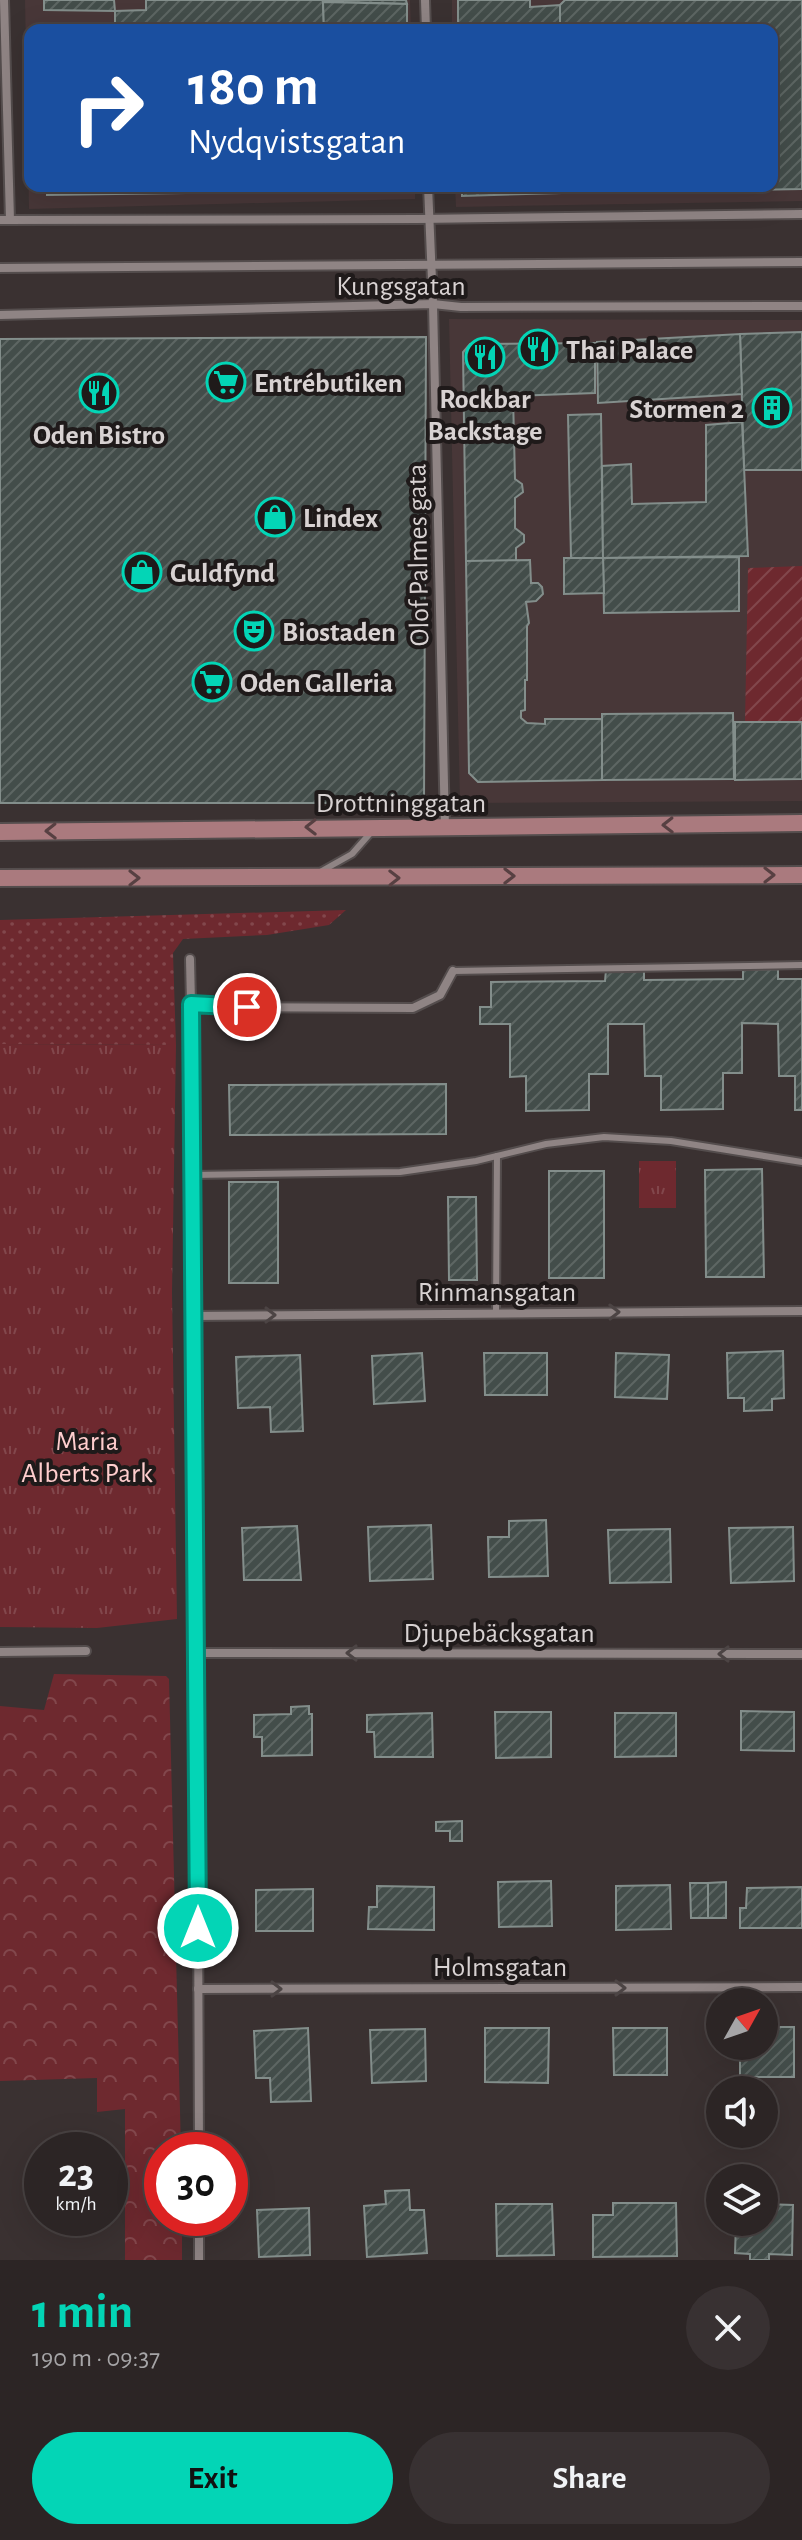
<!DOCTYPE html>
<html lang="en">
<head>
<meta charset="utf-8">
<style>
  body { margin:0; font-family:"Alegreya Sans",sans-serif; background:#383132; color:#f1f3f6; height:100vh; display:flex; flex-direction:column; font-size:30px; white-space:nowrap }
  * { box-sizing:border-box; margin:0 }
  p { font-size:26px; color:#a6a5a7 }
  .icon { flex:none; width:44px; height:44px; fill:none; stroke:currentColor; stroke-width:2; stroke-linecap:round; stroke-linejoin:round }
  .map { position:relative; height:2260px; overflow:hidden }
  .drawer { display:flex; flex-direction:column; background:#2c2525; flex:1 }
  .drawer>* { flex:none }
  .hud { position:absolute; left:24px; top:24px; width:754px; height:168px; border-radius:16px; box-shadow:0 8px 32px #0002,0 0 0 2px #484242; background:#1a4fa0; color:#fff; overflow:hidden }
  .needle { width:52px; rotate:50deg }
  .tools { position:absolute; left:706px; top:1988px; display:grid; gap:16px }
  .tools a { display:grid; place-items:center; width:72px; height:72px; border-radius:50%; background:#2c2525; box-shadow:0 8px 32px #0002,0 0 0 2px #484242; font-size:40px }
  .speed { position:absolute; left:24px; top:2132px; display:flex; gap:16px; font-size:40px; font-weight:700; text-align:center }
  .speed>* { display:grid; place-content:center; width:104px; height:104px; border-radius:50%; background:#2c2525; box-shadow:0 8px 32px #0002,0 0 0 2px #484242; line-height:1 }
  .speed small { font-size:20px; font-weight:400 }
  .speed .limit { border:12px solid #d22; background:#fff; color:#111 }
  .pin { position:absolute; display:grid; place-items:center; width:68px; height:68px; color:#fff; margin:-34px; border:4px solid #fff; border-radius:50%; box-shadow:0 2px 8px #0007 }
  .me { position:absolute; width:88px; margin:-44px; rotate:0deg; stroke-linejoin:round; filter:drop-shadow(0 0 6px #0008) }
  .turn { display:flex; align-items:center; gap:28px; height:168px; padding:0 32px; font-size:36px }
  .turn .icon { width:104px; height:104px; stroke-width:2.5 }
  .turn b { display:block; font-size:56px; line-height:68px }
  .round { display:grid; place-items:center; flex:none; width:84px; height:84px; border-radius:42px; background:#383132 }
  .summary { display:flex; align-items:center; justify-content:space-between; height:136px; padding:0 32px }
  h1 { font-size:48px; font-weight:700; line-height:60px; color:#03d5b6 }
  .button { display:flex; gap:16px; margin-top:auto; padding:16px 32px }
  .button a { flex:1; height:92px; border-radius:48px; background:#03d5b6; color:#111; font-size:32px; font-weight:700; line-height:92px; text-align:center }
  .button a+a { background:#383132; color:#f1f3f6 }
  .map>svg:first-child { display:block }
  .built { fill:#483738 }
  .grass { fill:url(#grass-dots) }
  .forest { fill:url(#forest-crowns) }
  .park { fill:url(#park-tufts) }
  .garden { fill:url(#garden-furrows) }
  .building { fill:url(#building-hatch); stroke:#838e8b; stroke-width:2 }
  .lines { fill:none; stroke-linecap:round; stroke-linejoin:round }
  .lane-casing { stroke:#544d4d; stroke-width:10 }
  .street-casing { stroke:#544d4d; stroke-width:12 }
  .secondary-casing { stroke:#544d4d; stroke-width:20 }
  .lane { stroke:#8f8484; stroke-width:6 }
  .street { stroke:#8f8484; stroke-width:8 }
  .secondary { stroke:#aa7a7e; stroke-width:16 }
  .oneway { stroke:#574042 }
  .oneway2 { stroke:#4c4444 }
  .route-casing { stroke:#028a76; stroke-width:20 }
  .route { stroke:#03d5b6; stroke-width:14 }
  .labels { text-anchor:middle; stroke-width:8; stroke-linejoin:round; paint-order:stroke }
  .street-label { font-size:28px; fill:#d8d2d2; stroke:#1f1a1a }
  .poi-label { font-size:28px; font-weight:bold; fill:#d8d2d2; stroke:#1f1a1a; text-anchor:start }
  .park-label { font-size:28px; fill:#fecdcd; stroke:#1f1a1a }
</style>
</head>
<body>
<div class="map">
<svg width="802" height="2260" viewBox="0 0 802 2260">
  <defs>
    <pattern id="grass-dots" width="8" height="8" patternUnits="userSpaceOnUse" patternTransform="scale(2)"><rect width="8" height="8" fill="#6e292f"/><path d="M2 2h.1M6 6h.1" fill="none" stroke="#82474c" stroke-width="1.8" stroke-linecap="round"/></pattern>
    <pattern id="forest-crowns" width="20" height="18" patternUnits="userSpaceOnUse" patternTransform="scale(2)"><rect width="20" height="18" fill="#6e292f"/><path d="M2 6a3 3 0 1 1 6 0M12 15a3 3 0 1 1 6 0" fill="none" stroke="#82474c"/></pattern>
    <pattern id="park-tufts" width="24" height="20" patternUnits="userSpaceOnUse" patternTransform="scale(2)"><rect width="24" height="20" fill="#6e292f"/><path d="M3 7l-1-3M5 7V3M7 7l1-3M15 17l-1-3M17 17v-4M19 17l1-3" fill="none" stroke="#82474c"/></pattern>
    <pattern id="garden-furrows" width="10" height="10" patternUnits="userSpaceOnUse" patternTransform="scale(2)"><rect width="10" height="10" fill="#6e292f"/><path d="M-1 1l2-2M0 10L10 0M9 11l2-2" fill="none" stroke="#82474c"/></pattern>
    <pattern id="building-hatch" width="6" height="6" patternUnits="userSpaceOnUse" patternTransform="scale(2)"><rect width="6" height="6" fill="#434d4a"/><path d="M-1 1l2-2M0 6l6-6M5 7l2-2" fill="none" stroke="#5d6663"/></pattern>
  </defs>
  <rect width="100%" height="100%" fill="#3a3131"/>
  <g class="built">
    <path d="M25,0H410L411,30H30V186H415V199L29,209Z"/>
    <path d="M452,0H802V201L456,207L455,186H772V30H452Z"/>
    <path d="M449,319L802,320V801L460,803Z"/>
  </g>
  <path class="grass" d="M346,910L329,925L267,935L183,939L173,953L176,1045L0,1044V920Z"/>
  <path class="forest" d="M54,1674L166,1676L169,1679L181,2150H162V2218H182V2260H125V2109L97,2112V2078L0,2081V1706L44,1710Z"/>
  <g class="park">
    <path d="M0,1044L176,1045L172,1293L177,1619L97,1628L0,1627Z"/>
    <rect x="639" y="1161" width="37" height="47"/>
  </g>
  <path class="garden" d="M802,566V722H745L748,568Z"/>
  <g class="building">
    <path d="M44,0H114L115,11L44,10Z"/>
    <path d="M146,0H343V2H323L324,30H115V11L146,10Z"/>
    <path d="M343,0H406L407,4L343,2Z"/>
    <path d="M458,0H530V7L560,5V30H458Z"/>
    <path d="M565,0H802V189L561,193V186H772V30H560V5Z"/>
    <path d="M323,2L407,4V30H324Z"/>
    <path d="M47,186H409V190L47,195Z"/>
    <path d="M462,186H561V193L462,196Z"/>
    <path d="M802,332V470H744L740,334Z"/>
    <path d="M740,334L742,394L598,403L597,342Z"/>
    <path d="M426,337L424,803H0V339Z"/>
    <path d="M595,343V393L513,396L515,479L522,484L523,492L515,498V528L524,535V542L516,548V561H466L463,352L470,344Z"/>
    <path d="M601,414L603,558H571L568,415Z"/>
    <path d="M742,422L748,556L603,558L602,466L631,464L632,504L706,502V425Z"/>
    <path d="M739,557V611L604,613L603,558Z"/>
    <path d="M564,558H603L604,593L564,594Z"/>
    <path d="M530,560L531,583H538L542,587L543,594L536,601L526,602L529,623L527,626V680H525V710L521,711V718L527,723L545,724V719H602V780L478,782L469,773L466,561Z"/>
    <path d="M733,713L734,779L602,780V714Z"/>
    <path d="M735,722H802V779L735,780Z"/>
    <path d="M778,969V979H802V1110H795V1076H779L778,1024L742,1023V1073H723V1109L661,1110V1076H645L644,1024H608V1074H589V1110L526,1111V1076L510,1077V1024H480V1007H491V982L605,981L606,970H644V980L743,979V970Z"/>
    <path d="M446,1084V1134L230,1135L229,1085Z"/>
    <path d="M762,1169L764,1277H706L705,1170Z"/>
    <rect x="549" y="1171" width="55" height="107"/>
    <rect x="229" y="1182" width="49" height="101"/>
    <path d="M448,1197H476L477,1280H449Z"/>
    <path d="M783,1351L784,1398L772,1399V1410L744,1411V1398H728L727,1353Z"/>
    <path d="M422,1353L425,1401L374,1404L372,1356Z"/>
    <path d="M484,1353H547V1395H485Z"/>
    <path d="M616,1353L669,1355L667,1399L615,1397Z"/>
    <path d="M300,1355L303,1431L271,1432L270,1407L238,1408L236,1357Z"/>
    <path d="M546,1520L548,1576L489,1577L488,1537H509V1521Z"/>
    <path d="M431,1525L433,1579L370,1581L368,1527Z"/>
    <path d="M297,1526L301,1580H244L242,1528Z"/>
    <path d="M793,1527L794,1581L731,1583L729,1528Z"/>
    <path d="M670,1529L671,1582L610,1583L608,1530Z"/>
    <path d="M309,1706V1714H312V1755L262,1756V1737H254V1715L291,1714V1707Z"/>
    <path d="M741,1711L794,1712V1751L741,1750Z"/>
    <path d="M495,1712H551V1757L496,1758Z"/>
    <path d="M432,1713L433,1757H375L374,1732H367V1715Z"/>
    <path d="M615,1713H676V1756L615,1757Z"/>
    <path d="M462,1821V1841H450V1831H436V1822Z"/>
    <path d="M551,1881L552,1926L499,1927L498,1882Z"/>
    <path d="M726,1882V1918H708V1883Z"/>
    <path d="M690,1883H708V1918H691Z"/>
    <path d="M670,1885L671,1929L616,1930V1886Z"/>
    <path d="M377,1886L434,1887V1930L368,1929L369,1907H377Z"/>
    <path d="M802,1887V1928H740V1908H746L747,1888Z"/>
    <path d="M313,1889V1931H256V1890Z"/>
    <path d="M764,2027H794V2077H740V2046H764Z"/>
    <path d="M308,2028L311,2101L271,2102L270,2078H256L254,2031Z"/>
    <path d="M485,2028H549L548,2083L485,2082Z"/>
    <path d="M613,2028H667V2075H614Z"/>
    <path d="M425,2029L426,2081L372,2083L370,2030Z"/>
    <path d="M409,2190L410,2210H424L427,2253L367,2257L364,2206L386,2204L385,2191Z"/>
    <path d="M613,2203H676L677,2256L593,2257V2215H613Z"/>
    <path d="M496,2204H552L554,2255L497,2256Z"/>
    <path d="M764,2204L793,2205L792,2255L769,2254V2260H750V2254L735,2253L736,2222H764Z"/>
    <path d="M309,2208L310,2255L259,2257L257,2210Z"/>
  </g>
  <g class="lines">
    <g class="lane-casing">
      <g id="lane">
        <path d="M320,872L352,854L373,830"/>
        <path d="M453,971L802,965"/>
        <path d="M192,1175L400,1172L476,1161L546,1144L604,1137L671,1141L802,1162"/>
        <path d="M496,1313L497,1156"/>
      </g>
    </g>
    <g class="street-casing">
      <g id="street">
        <path d="M4,0L10,220"/>
        <path d="M425,0L426,30"/>
        <path d="M428,186L433,304L445,828"/>
        <path d="M0,220L418,219L802,214"/>
        <path d="M0,268L802,262"/>
        <path d="M0,315L433,304L461,307L802,306"/>
        <path d="M190,959L191,1004"/>
        <path d="M192,1316L802,1311"/>
        <path d="M0,1652L86,1651"/>
        <path d="M196,1653L802,1654"/>
        <path d="M198,1989L802,1987"/>
        <path d="M199,2150L197,1628L192,1316L191,1004L219,1007L413,1008L440,995L453,971"/>
        <path d="M199,2218V2260"/>
      </g>
    </g>
    <g class="secondary-casing">
      <g id="secondary">
        <path d="M0,832C267,828 535,828 802,823"/>
        <path d="M0,878L802,875"/>
      </g>
    </g>
    <use href="#lane" class="lane"/>
    <use href="#street" class="street"/>
    <use href="#secondary" class="secondary"/>
  </g>
  <defs><path id="oneway-chevron" d="M-2-3.5L2.5 0L-2 3.5" fill="none" stroke-width="1.6" stroke-linecap="round" stroke-linejoin="round" transform="scale(2)"/></defs>
  <g class="oneway">
    <use href="#oneway-chevron" transform="translate(668 825) rotate(179)"/>
    <use href="#oneway-chevron" transform="translate(311 827) rotate(179)"/>
    <use href="#oneway-chevron" transform="translate(51 831) rotate(179)"/>
    <use href="#oneway-chevron" transform="translate(769 875)"/>
    <use href="#oneway-chevron" transform="translate(509 876)"/>
    <use href="#oneway-chevron" transform="translate(134 878)"/>
    <use href="#oneway-chevron" transform="translate(394 878) rotate(-1)"/>
  </g>
  <g class="oneway2">
    <use href="#oneway-chevron" transform="translate(614 1312) rotate(-1)"/>
    <use href="#oneway-chevron" transform="translate(270 1315)"/>
    <use href="#oneway-chevron" transform="translate(352 1653) rotate(-180)"/>
    <use href="#oneway-chevron" transform="translate(724 1654) rotate(-180)"/>
    <use href="#oneway-chevron" transform="translate(620 1988)"/>
    <use href="#oneway-chevron" transform="translate(276 1989)"/>
  </g>
  <g class="lines">
    <g class="route-casing">
      <path id="route" d="M198,1928L191,1004L247,1007"/>
    </g>
    <use href="#route" class="route"/>
  </g>
  <defs>
    <g id="restaurant-ring" transform="scale(2)"><circle r="9.5" fill="#1f1a1a" stroke="#03d5b6" stroke-width="1.5"/><path d="M-5-6h1v4h1v-4h1v4h1v-4h1v5L-1.5 .5V6h-2V.5L-5-1ZM5-6V6H3V1.5H1.5Q1.5-4 5-6Z" fill="#03d5b6"/></g>
    <g id="supermarket-ring" transform="scale(2)"><circle r="9.5" fill="#1f1a1a" stroke="#03d5b6" stroke-width="1.5"/><path d="M-6-5.5h2.5l.6 2H6L4.5 2H-2.5L-4.4-4H-6ZM-1.5 3.2a1.3 1.3 0 1 0 .1 0ZM3 3.2a1.3 1.3 0 1 0 .1 0Z" fill="#03d5b6"/></g>
    <g id="building-ring" transform="scale(2)"><circle r="9.5" fill="#1f1a1a" stroke="#03d5b6" stroke-width="1.5"/><path d="M-4-6H4V6H1V3H-1V6H-4ZM-2.5-4.3h1.7v1.8h-1.7ZM.8-4.3h1.7v1.8H.8ZM-2.5-1h1.7V.8h-1.7ZM.8-1h1.7V.8H.8Z" fill="#03d5b6"/></g>
    <g id="shop-ring" transform="scale(2)"><circle r="9.5" fill="#1f1a1a" stroke="#03d5b6" stroke-width="1.5"/><path d="M-5-2.5h2.3a2.7 3.5 0 0 1 5.4 0H5L5.5 6h-11ZM-1.5-2.5h3a1.5 2.3 0 0 0-3 0Z" fill="#03d5b6"/></g>
    <g id="theatre-ring" transform="scale(2)"><circle r="9.5" fill="#1f1a1a" stroke="#03d5b6" stroke-width="1.5"/><path d="M-5-5.5Q0-4 5-5.5V0Q5 5 0 6Q-5 5-5 0ZM-3.3-2.5H-1v1.5H-3.3ZM1-2.5H3.3v1.5H1ZM-2.8 1Q0 5.5 2.8 1Z" fill="#03d5b6"/></g>
  </defs>
  <g fill-rule="evenodd">
    <use href="#restaurant-ring" x="538" y="349"/>
    <use href="#restaurant-ring" x="485" y="357"/>
    <use href="#supermarket-ring" x="226" y="382"/>
    <use href="#restaurant-ring" x="99" y="393"/>
    <use href="#building-ring" x="772" y="408"/>
    <use href="#shop-ring" x="275" y="517"/>
    <use href="#shop-ring" x="142" y="572"/>
    <use href="#theatre-ring" x="254" y="631"/>
    <use href="#supermarket-ring" x="212" y="682"/>
  </g>
  <g class="labels">
    <g class="street-label">
      <text x="401" y="295">Kungsgatan</text>
      <text transform="translate(417 555) rotate(-91)" y="10">Olof Palmes gata</text>
      <text x="401" y="812">Drottninggatan</text>
      <text x="497" y="1301">Rinmansgatan</text>
      <text x="499" y="1642">Djupebäcksgatan</text>
      <text x="500" y="1976">Holmsgatan</text>
    </g>
    <g class="poi-label">
      <text x="566" y="359">Thai Palace</text>
      <text x="254" y="392">Entrébutiken</text>
      <text x="485" y="408" text-anchor="middle">Rockbar<tspan x="485" dy="32">Backstage</tspan></text>
      <text x="744" y="418" text-anchor="end">Stormen 2</text>
      <text x="99" y="444" text-anchor="middle">Oden Bistro</text>
      <text x="303" y="527">Lindex</text>
      <text x="170" y="582">Guldfynd</text>
      <text x="282" y="641">Biostaden</text>
      <text x="240" y="692">Oden Galleria</text>
    </g>
    <g class="park-label">
      <text x="87" y="1450">Maria<tspan x="87" dy="32">Alberts Park</tspan></text>
    </g>
  </g>
</svg>
<div class="tools">
<a><svg class="needle" viewBox="-14 -14 28 28"><path d="M0-13l5 13h-10z" fill="#e53935"/><path d="M0 13l5-13h-10z" fill="#a6a5a7"/></svg></a>
<a><svg class="icon" aria-label="sound" viewBox="0 0 24 24"><path d="M4 9h4l5-4v14l-5-4H4zM17 9q2 3 0 6"/></svg></a>
<a><svg class="icon" aria-label="layers" viewBox="0 0 24 24"><path d="M12 4l9 5-9 5-9-5zM3 14l9 5 9-5"/></svg></a>
</div>
<div class="speed"><div>23<small>km/h</small></div><div class="limit">30</div></div>
<div class="pin" style="left:247px;top:1007px;background:#d93025"><svg class="icon" aria-label="arrive" viewBox="0 0 24 24"><path d="M6 21V4h12l-3 4 3 4H6"/></svg></div>
<svg class="me" style="left:198px;top:1928px" viewBox="-20 -20 40 40"><circle r="17" fill="#03d5b6" stroke="#fff" stroke-width="3"/><path d="M0-11L8 9 0 5-8 9z" fill="#fff"/></svg>
<div class="hud">
<div class="turn"><svg class="icon" aria-label="right" viewBox="0 0 24 24"><path d="M7 20v-9h11M14 6l5 5-5 5"/></svg><div><b>180 m</b>Nydqvistsgatan</div></div>
</div>
</div>
<section class="drawer">
<div class="summary"><div><h1>1 min</h1><p>190 m · 09:37</p></div><a class="round"><svg class="icon" aria-label="close" viewBox="0 0 24 24"><path d="M6 6l12 12M18 6L6 18"/></svg></a></div>
<div class="button"><a>Exit</a><a>Share</a></div>
</section>
</body>
</html>
